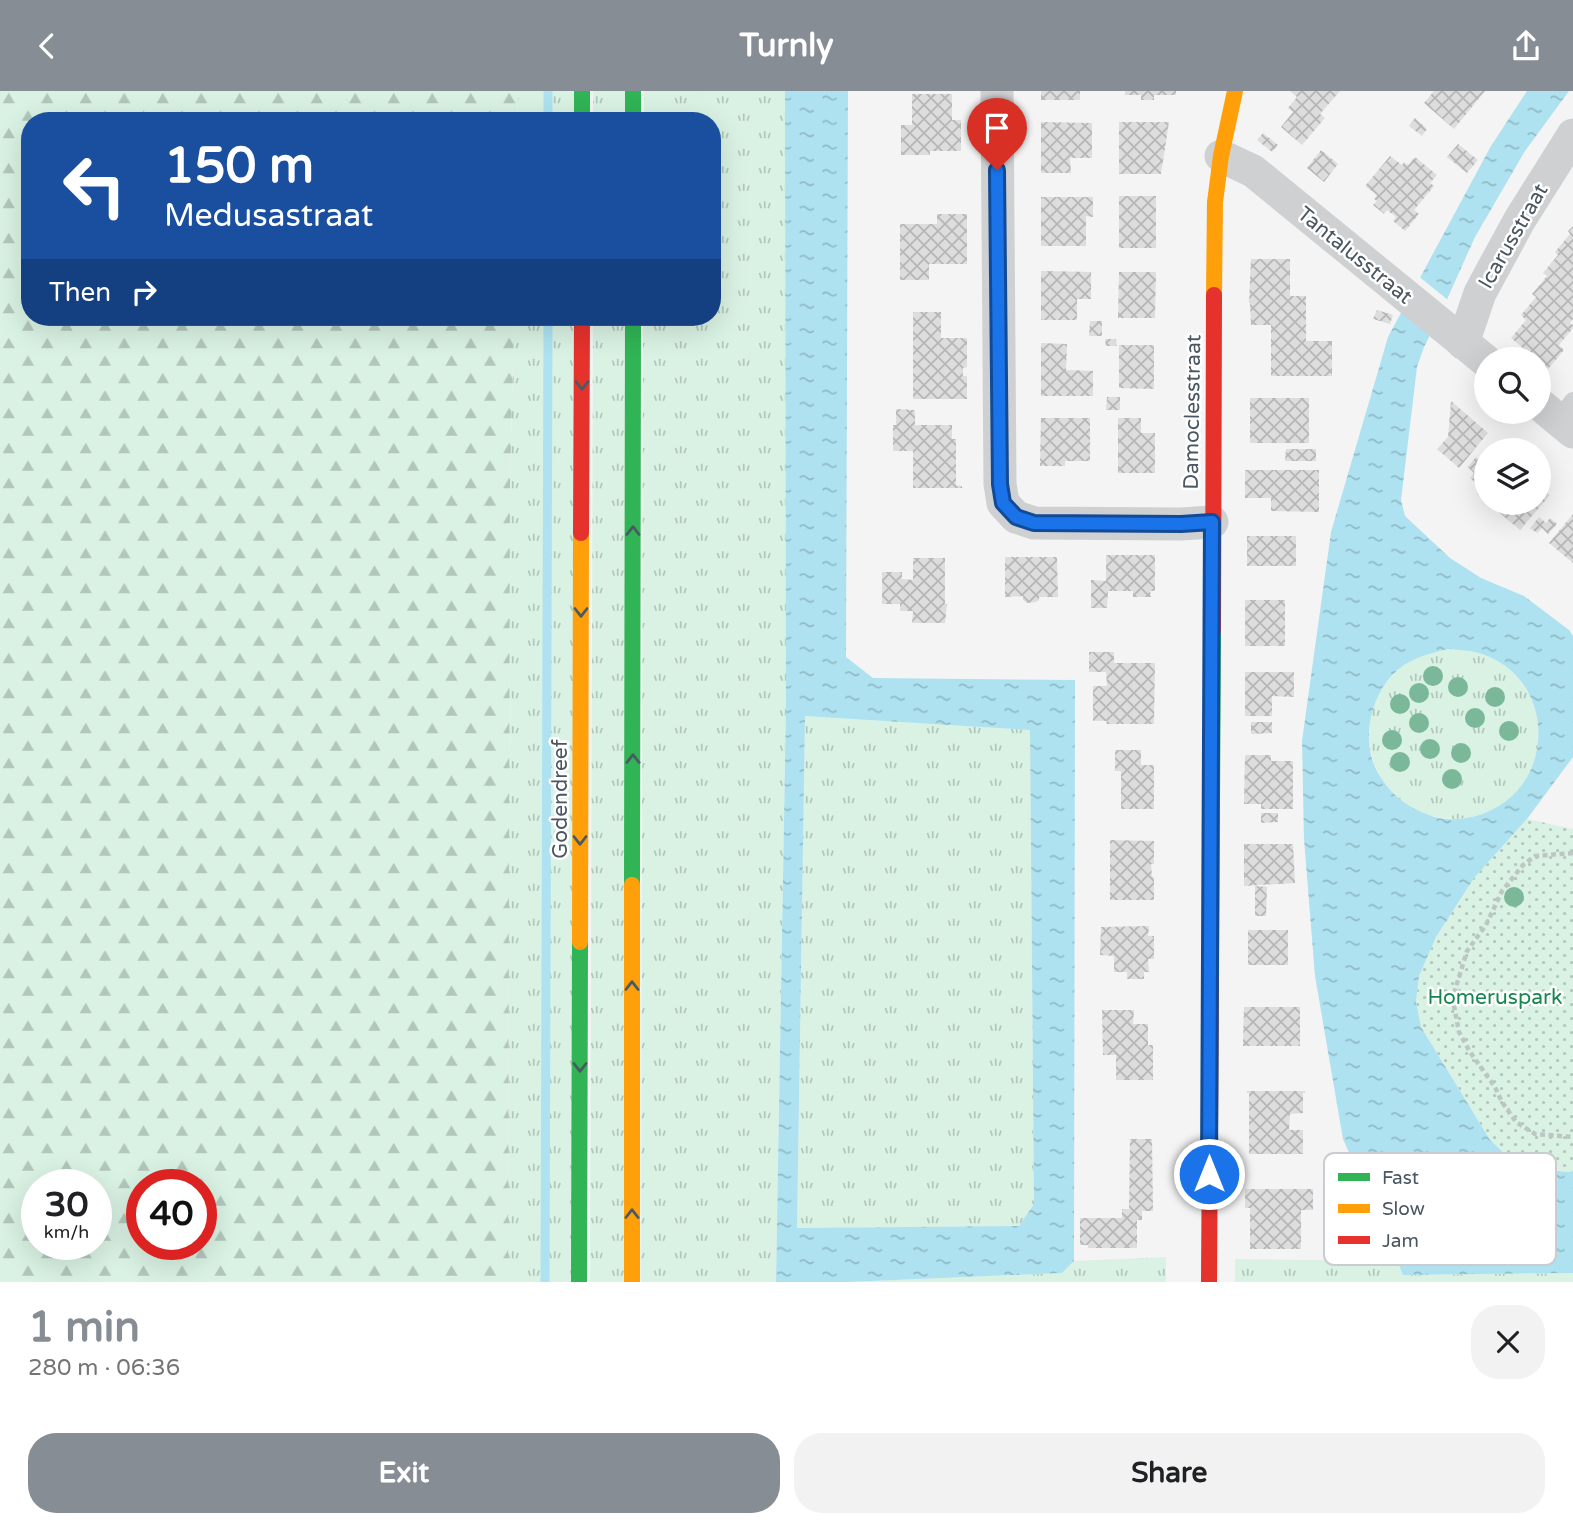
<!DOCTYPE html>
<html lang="en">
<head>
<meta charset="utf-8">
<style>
  body { margin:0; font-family:"Varela Round",sans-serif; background:#f2f2f2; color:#202124; height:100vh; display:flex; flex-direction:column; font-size:26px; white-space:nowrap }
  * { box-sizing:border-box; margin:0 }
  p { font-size:23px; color:#757577 }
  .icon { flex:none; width:38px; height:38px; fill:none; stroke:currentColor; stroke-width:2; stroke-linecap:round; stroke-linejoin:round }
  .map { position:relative; height:1191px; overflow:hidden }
  .details { display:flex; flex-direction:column; background:#fff; flex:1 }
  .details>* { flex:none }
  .top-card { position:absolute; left:21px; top:21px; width:700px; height:214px; border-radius:28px; box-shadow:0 7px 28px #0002; background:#1a4fa0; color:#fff; overflow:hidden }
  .controls { position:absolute; left:1474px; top:256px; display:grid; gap:14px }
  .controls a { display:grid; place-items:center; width:77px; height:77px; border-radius:50%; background:#fff; box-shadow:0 7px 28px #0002; font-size:35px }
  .speed { position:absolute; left:21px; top:1078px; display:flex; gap:14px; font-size:35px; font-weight:700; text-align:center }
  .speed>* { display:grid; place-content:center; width:91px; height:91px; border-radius:50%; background:#fff; box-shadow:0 7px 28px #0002; line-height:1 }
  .speed small { font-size:18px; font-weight:400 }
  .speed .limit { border:10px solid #d22; background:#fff; color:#111 }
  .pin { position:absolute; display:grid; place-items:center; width:60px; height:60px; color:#fff; margin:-72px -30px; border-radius:50% 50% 50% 0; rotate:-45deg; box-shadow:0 0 7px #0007 }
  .pin .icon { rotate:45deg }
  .me { position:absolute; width:77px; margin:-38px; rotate:0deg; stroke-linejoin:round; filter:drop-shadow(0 0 5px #0008) }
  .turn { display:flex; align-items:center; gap:24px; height:147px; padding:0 28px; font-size:32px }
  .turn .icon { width:91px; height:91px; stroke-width:2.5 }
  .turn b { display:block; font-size:49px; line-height:60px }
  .then { display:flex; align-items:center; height:66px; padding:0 28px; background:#0003; gap:14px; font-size:26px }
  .round { display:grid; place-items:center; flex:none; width:74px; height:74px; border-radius:28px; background:#f2f2f2 }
  .summary { display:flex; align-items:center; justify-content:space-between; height:119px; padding:0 28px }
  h1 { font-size:42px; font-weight:700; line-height:52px; color:#868d94 }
  .action { display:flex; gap:14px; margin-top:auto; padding:14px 28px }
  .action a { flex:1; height:80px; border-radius:28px; background:#868d94; color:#fff; font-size:28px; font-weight:700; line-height:80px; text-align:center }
  .action a+a { background:#f2f2f2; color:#202124 }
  header { display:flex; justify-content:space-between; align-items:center; height:91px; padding:0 28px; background:#868d94; color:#fff; font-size:32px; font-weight:700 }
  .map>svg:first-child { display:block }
  .grass { fill:url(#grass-tufts) }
  .forest { fill:url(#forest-firs); fill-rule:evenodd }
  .park { fill:url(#park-dots) }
  .water { fill:url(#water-ripples); fill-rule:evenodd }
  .pier { fill:#f4f4f4 }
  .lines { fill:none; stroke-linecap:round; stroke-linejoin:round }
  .stream { stroke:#aee2f0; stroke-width:9 }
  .building { fill:url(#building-cross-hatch) }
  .path { stroke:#bcc7c4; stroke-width:4.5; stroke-dasharray:5 3.5; stroke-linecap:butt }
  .lane { stroke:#ced0d2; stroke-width:18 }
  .street { stroke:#ced0d2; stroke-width:33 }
  .fast { stroke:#30b455; stroke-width:16 }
  .slow { stroke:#ff9f0a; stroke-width:16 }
  .jam { stroke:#e5322d; stroke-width:16 }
  .tree { fill:#7ab899 }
  .oneway { stroke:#495b60 }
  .route-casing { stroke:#114b97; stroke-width:18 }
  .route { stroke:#1a73e8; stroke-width:12 }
  .labels { text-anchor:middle; stroke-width:5; stroke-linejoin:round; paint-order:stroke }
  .street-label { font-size:21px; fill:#4a5661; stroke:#fff }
  .park-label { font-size:21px; fill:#17864f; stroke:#fff }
  .key { fill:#fff; stroke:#c9ccd0; stroke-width:2 }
  .key-label { font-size:19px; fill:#4a5661 }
</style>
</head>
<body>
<header><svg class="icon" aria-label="back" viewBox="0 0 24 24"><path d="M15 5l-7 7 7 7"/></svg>Turnly<svg class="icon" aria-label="share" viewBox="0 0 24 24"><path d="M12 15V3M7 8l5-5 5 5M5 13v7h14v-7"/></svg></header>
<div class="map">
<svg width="1573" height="1191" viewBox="0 0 1573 1191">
  <defs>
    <pattern id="grass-tufts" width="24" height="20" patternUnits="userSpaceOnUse" patternTransform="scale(1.75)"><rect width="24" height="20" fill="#d9f2e3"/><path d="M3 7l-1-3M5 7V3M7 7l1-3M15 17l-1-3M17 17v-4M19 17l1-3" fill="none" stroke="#b2c7bb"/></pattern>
    <pattern id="forest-firs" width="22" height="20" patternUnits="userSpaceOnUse" patternTransform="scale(1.75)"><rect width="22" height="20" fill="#d9f2e3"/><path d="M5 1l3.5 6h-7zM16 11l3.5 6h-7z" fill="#b2c7bb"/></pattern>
    <pattern id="park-dots" width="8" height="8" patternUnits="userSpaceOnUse" patternTransform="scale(1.75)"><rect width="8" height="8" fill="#d9f2e3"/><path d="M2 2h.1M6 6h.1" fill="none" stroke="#b2c7bb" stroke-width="1.8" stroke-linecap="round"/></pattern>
    <pattern id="water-ripples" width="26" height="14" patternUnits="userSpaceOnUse" patternTransform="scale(1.75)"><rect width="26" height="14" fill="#aee2f0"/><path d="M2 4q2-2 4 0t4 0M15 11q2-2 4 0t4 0" fill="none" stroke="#90bac6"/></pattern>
    <pattern id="building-cross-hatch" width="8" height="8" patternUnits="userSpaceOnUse" patternTransform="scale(1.75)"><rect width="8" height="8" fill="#ddddde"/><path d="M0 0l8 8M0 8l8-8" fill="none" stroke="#b5b6b7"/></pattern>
  </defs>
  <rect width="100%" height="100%" fill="#f4f4f4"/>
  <g class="grass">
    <path d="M518,0H577V30H517Z"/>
    <rect x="593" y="0" width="35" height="30"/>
    <path d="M644,0H785L786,615L776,1191H641L643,226H712V30H644Z"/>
    <path d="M514,226H576L574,1191H508L510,393Z"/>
    <path d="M593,226H627L624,1191H590Z"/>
    <circle cx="1454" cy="643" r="85"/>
    <path d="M805,624L1030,639L1034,1113L1019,1135L797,1137Z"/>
    <path d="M1166,1166V1191H847L1062,1182L1074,1170Z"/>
    <path d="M1235,1168L1396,1170L1403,1184L1573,1182V1191H1235Z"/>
  </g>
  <path class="forest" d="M0,0H518L517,30H30V226H514L510,393L508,1191H0ZM37,1094H96V1153H37ZM142,1094H201V1153H142Z"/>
  <path class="park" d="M1527,728L1573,738V1080L1568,1081L1538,1078L1508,1066L1490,1049L1421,936L1416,910L1419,885L1436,846L1474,787Z"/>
  <g class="water">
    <path d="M785,0H848L846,566L873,587L1075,589L1074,1170L1062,1182L847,1191H776L786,615ZM805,625L1030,639L1034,1113L1019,1135L797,1137Z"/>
    <path d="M1527,0H1569L1525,60L1475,146L1440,224L1424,256L1417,276L1401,409L1405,425L1450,467L1481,487L1524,505L1569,539L1573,545V666L1527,728L1474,787L1436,846L1419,885L1416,910L1421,936L1490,1049L1508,1066L1538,1078L1568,1081L1573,1080V1182L1403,1184L1343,1048L1315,885L1304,748L1302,650L1331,441L1388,246L1491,55ZM1448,558C1457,559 1466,559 1475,561C1559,582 1560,701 1476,725C1460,729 1443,730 1429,724C1405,715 1389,702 1377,680C1360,648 1371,601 1399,578C1413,566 1431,562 1448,558Z"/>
  </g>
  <path class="pier" d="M1417,184L1448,209L1437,231L1398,219Z"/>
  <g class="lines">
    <g class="stream">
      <path d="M548,30V0"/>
      <path d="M545,1191L548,226"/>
    </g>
  </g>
  <g class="building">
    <rect x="1041" y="0" width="39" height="9"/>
    <path d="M1125,0H1176V4H1154V9H1141V4H1125Z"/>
    <path d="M1290,0H1340L1320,23L1325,27L1302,54L1281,36L1293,21L1288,17L1297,6Z"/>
    <path d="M1434,0H1485L1454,38L1424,12Z"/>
    <path d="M912,3H952V29H961V60H930V64H901V34H912Z"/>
    <path d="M1415,27L1427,38L1422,45L1409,35Z"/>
    <path d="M1041,31L1092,32V67H1070L1071,82H1041Z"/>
    <path d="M1119,31H1169L1161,83H1119Z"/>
    <path d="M1263,42L1278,54L1272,61L1257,49Z"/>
    <path d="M1458,53L1478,69L1467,82L1447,66Z"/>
    <path d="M1321,59L1338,73L1324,91L1307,77Z"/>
    <path d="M1390,65L1402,74L1404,71L1408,74L1415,66L1437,84L1430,92L1434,95L1414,119L1419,123L1405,140L1393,130L1396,126L1387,119L1384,123L1373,114L1377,110L1374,108L1377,104L1365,95Z"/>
    <rect x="1119" y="105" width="37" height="52"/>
    <path d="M1041,106H1093V126L1086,125V155H1041Z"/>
    <path d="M937,123H967V173H929V189H900V133H937Z"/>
    <path d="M1573,135V228L1570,232L1573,234V237L1559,254L1564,259L1548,278L1538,270V268H1536L1511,247L1526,229L1521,224L1536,206L1532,203L1547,185L1543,182L1558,164L1555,161L1570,143L1568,140Z"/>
    <path d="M1251,168H1290V205H1306V250H1332V285H1271V234H1251L1250,212H1249Z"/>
    <path d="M1041,180L1091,181V208H1077V229H1041Z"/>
    <path d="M1119,181H1156L1155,227H1118Z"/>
    <path d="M1377,219L1393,224L1390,233L1373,228Z"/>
    <path d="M913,221H941V247H967V276L963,277V285H967V308H913Z"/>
    <path d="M1090,230H1102V245H1089Z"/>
    <path d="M1105,248H1116L1117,255H1106Z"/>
    <path d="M1041,252L1067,253L1066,279L1093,280V305H1041Z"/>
    <path d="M1119,254H1154V298L1119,297Z"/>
    <path d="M1107,306H1120V319H1106Z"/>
    <rect x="1250" y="307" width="59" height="45"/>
    <path d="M1451,310L1488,342L1459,377L1437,358L1448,346Z"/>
    <path d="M896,318L915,319V334H952V348H956V394L962,395V397H913V360H893V334H896Z"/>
    <path d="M1041,327H1090V370H1065V375H1040Z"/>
    <path d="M1118,327H1141V342H1155V382H1118Z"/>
    <path d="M1286,358H1316V370H1285Z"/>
    <path d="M1476,366L1483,371L1479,377L1486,382L1477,393L1470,387L1474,382L1468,376Z"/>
    <path d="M1245,379H1319V421L1271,420V407H1245Z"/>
    <path d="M1486,392V410L1477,403Z"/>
    <path d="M1538,394L1550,404L1520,439L1487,411H1538Z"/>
    <path d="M1573,423V472L1549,452Z"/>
    <path d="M1539,426L1546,432L1550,427L1557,433L1548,443L1542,437L1537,442L1530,437Z"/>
    <rect x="1247" y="445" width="49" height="30"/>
    <path d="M1106,464H1155V500H1150L1151,506H1133V500H1108L1107,517H1091V489L1106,490Z"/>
    <path d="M1005,466H1057L1058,506H1039V509L1036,511L1027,512L1023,509V505L1005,506Z"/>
    <path d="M913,467H945V513H947L945,532H912L913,520H900V513H882V481H902V488L913,489Z"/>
    <rect x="1245" y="509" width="40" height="46"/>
    <path d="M1089,561H1114V572H1155L1154,633H1106L1107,630H1093V595H1107L1106,581H1089Z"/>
    <path d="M1245,581H1294V606L1272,605V625H1245Z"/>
    <path d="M1251,631H1272V642L1251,643Z"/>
    <path d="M1115,659H1141V674H1154V718H1121V680H1115Z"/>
    <path d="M1245,664H1271V670H1293V718H1261V713H1244Z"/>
    <path d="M1261,722H1278V731L1261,732Z"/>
    <path d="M1110,749L1154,750V773H1151L1152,786H1154V809H1110Z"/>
    <path d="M1244,753H1293L1295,792L1244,795Z"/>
    <path d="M1255,795L1267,796L1266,825H1255Z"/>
    <path d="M1149,835L1148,845H1154V868H1148L1149,881H1144V888H1127V881H1114V865L1100,864L1101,836Z"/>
    <rect x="1248" y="839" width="40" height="35"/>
    <path d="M1244,916H1300V955H1243Z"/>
    <path d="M1102,919H1134L1133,933H1148V954H1153V989H1116V964H1103Z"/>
    <path d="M1247,1000H1305V1002H1303V1022L1290,1023L1289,1039H1303V1063H1249V1002H1247Z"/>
    <path d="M1130,1048H1152L1153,1120H1142V1129H1137V1157H1088V1154H1080V1127H1122V1118H1129Z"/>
    <path d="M1245,1098H1313V1119H1301V1158H1250V1117H1245Z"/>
  </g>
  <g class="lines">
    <path class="path" d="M1573,762L1535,765L1523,774L1502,800L1486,834L1467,860L1455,899L1454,915L1459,941L1470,961L1495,996L1502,1011L1516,1031L1535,1043L1573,1046"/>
    <path class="lane" d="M1559,329L1573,310"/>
    <g class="street">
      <path d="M997,0L1000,393L1003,412L1016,426L1034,432L1181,433L1212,431"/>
      <path d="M1221,65L1253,80L1486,270"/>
      <path d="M1463,252L1480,202L1519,130L1573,44"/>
      <path d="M1538,312L1573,341"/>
    </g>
    <g class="fast">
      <path d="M582,0V30"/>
      <path d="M633,0V30"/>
      <path d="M632,794L633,226"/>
      <path d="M1211,886L1213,540"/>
      <path d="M579,1191L580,851"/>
    </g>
    <g class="slow">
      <path d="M1214,204L1215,111L1221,65L1235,0"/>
      <path d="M580,851L581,442"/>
      <path d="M632,1191V794"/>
    </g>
    <g class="jam">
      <path d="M581,442L582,226"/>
      <path d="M1213,540L1214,204"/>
      <path d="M1209,1191L1211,886"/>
    </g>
  </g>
  <g class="tree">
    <circle cx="1433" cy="585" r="10"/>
    <circle cx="1458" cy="596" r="10"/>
    <circle cx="1419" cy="602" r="10"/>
    <circle cx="1495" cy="606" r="10"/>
    <circle cx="1400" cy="613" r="10"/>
    <circle cx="1475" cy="627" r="10"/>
    <circle cx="1419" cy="632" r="10"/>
    <circle cx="1509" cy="640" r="10"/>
    <circle cx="1392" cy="649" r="10"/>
    <circle cx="1430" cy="658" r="10"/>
    <circle cx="1461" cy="662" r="10"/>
    <circle cx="1400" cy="671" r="10"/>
    <circle cx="1452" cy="688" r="10"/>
    <circle cx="1514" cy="806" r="10"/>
  </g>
  <defs><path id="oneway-chevron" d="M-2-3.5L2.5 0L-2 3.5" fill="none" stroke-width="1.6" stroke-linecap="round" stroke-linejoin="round" transform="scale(1.75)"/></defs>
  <g class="oneway">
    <use href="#oneway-chevron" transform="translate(582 294) rotate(90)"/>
    <use href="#oneway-chevron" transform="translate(633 440) rotate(-90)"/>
    <use href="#oneway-chevron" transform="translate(581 521) rotate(90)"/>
    <use href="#oneway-chevron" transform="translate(633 668) rotate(-90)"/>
    <use href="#oneway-chevron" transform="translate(580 749) rotate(90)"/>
    <use href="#oneway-chevron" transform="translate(632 895) rotate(-90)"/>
    <use href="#oneway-chevron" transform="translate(580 976) rotate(90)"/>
    <use href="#oneway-chevron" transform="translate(632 1123) rotate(-90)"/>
  </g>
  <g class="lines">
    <g class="route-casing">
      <path id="route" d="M997,79L1000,393L1003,412L1016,426L1034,432L1181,433L1212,431L1209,1083"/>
    </g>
    <use href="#route" class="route"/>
  </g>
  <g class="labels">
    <g class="street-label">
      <text transform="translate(1513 145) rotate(-60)" y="7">Icarusstraat</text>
      <text transform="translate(1355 164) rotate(39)" y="7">Tantalusstraat</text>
      <text transform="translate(1192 321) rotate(-89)" y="7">Damoclesstraat</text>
      <text transform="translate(560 708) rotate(-90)" y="7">Godendreef</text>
    </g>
    <g class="park-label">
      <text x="1495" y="913">Homeruspark</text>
    </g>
  </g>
  <rect x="1324" y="1062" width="232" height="112" rx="10" class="key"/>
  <rect x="1338" y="1082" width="32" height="8" fill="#30b455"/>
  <rect x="1338" y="1113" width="32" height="9" fill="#ff9f0a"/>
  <rect x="1338" y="1145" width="32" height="8" fill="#e5322d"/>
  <g class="key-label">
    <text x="1382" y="1093">Fast</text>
    <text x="1382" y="1124">Slow</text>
    <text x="1382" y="1156">Jam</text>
  </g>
</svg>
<div class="controls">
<a><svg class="icon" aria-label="search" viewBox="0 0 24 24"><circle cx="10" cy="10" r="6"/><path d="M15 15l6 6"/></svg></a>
<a><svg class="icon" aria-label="layers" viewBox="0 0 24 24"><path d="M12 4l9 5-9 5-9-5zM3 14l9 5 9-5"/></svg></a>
</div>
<div class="speed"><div>30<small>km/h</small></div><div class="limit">40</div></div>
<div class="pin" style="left:997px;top:79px;background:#d93025"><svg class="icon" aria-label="arrive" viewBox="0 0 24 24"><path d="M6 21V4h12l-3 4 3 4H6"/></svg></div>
<svg class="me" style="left:1209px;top:1083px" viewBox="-20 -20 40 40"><circle r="17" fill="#1a73e8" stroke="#fff" stroke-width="3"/><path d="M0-11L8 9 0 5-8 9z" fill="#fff"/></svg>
<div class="top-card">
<div class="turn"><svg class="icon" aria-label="left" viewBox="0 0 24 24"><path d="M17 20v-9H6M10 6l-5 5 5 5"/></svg><div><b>150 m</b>Medusastraat</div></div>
<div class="then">Then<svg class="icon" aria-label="right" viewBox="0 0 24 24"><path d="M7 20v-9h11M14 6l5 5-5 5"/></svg></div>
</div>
</div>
<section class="details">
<div class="summary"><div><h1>1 min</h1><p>280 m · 06:36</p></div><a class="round"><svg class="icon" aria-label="close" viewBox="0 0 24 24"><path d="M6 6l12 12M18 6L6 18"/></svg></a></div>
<div class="action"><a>Exit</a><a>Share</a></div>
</section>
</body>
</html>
